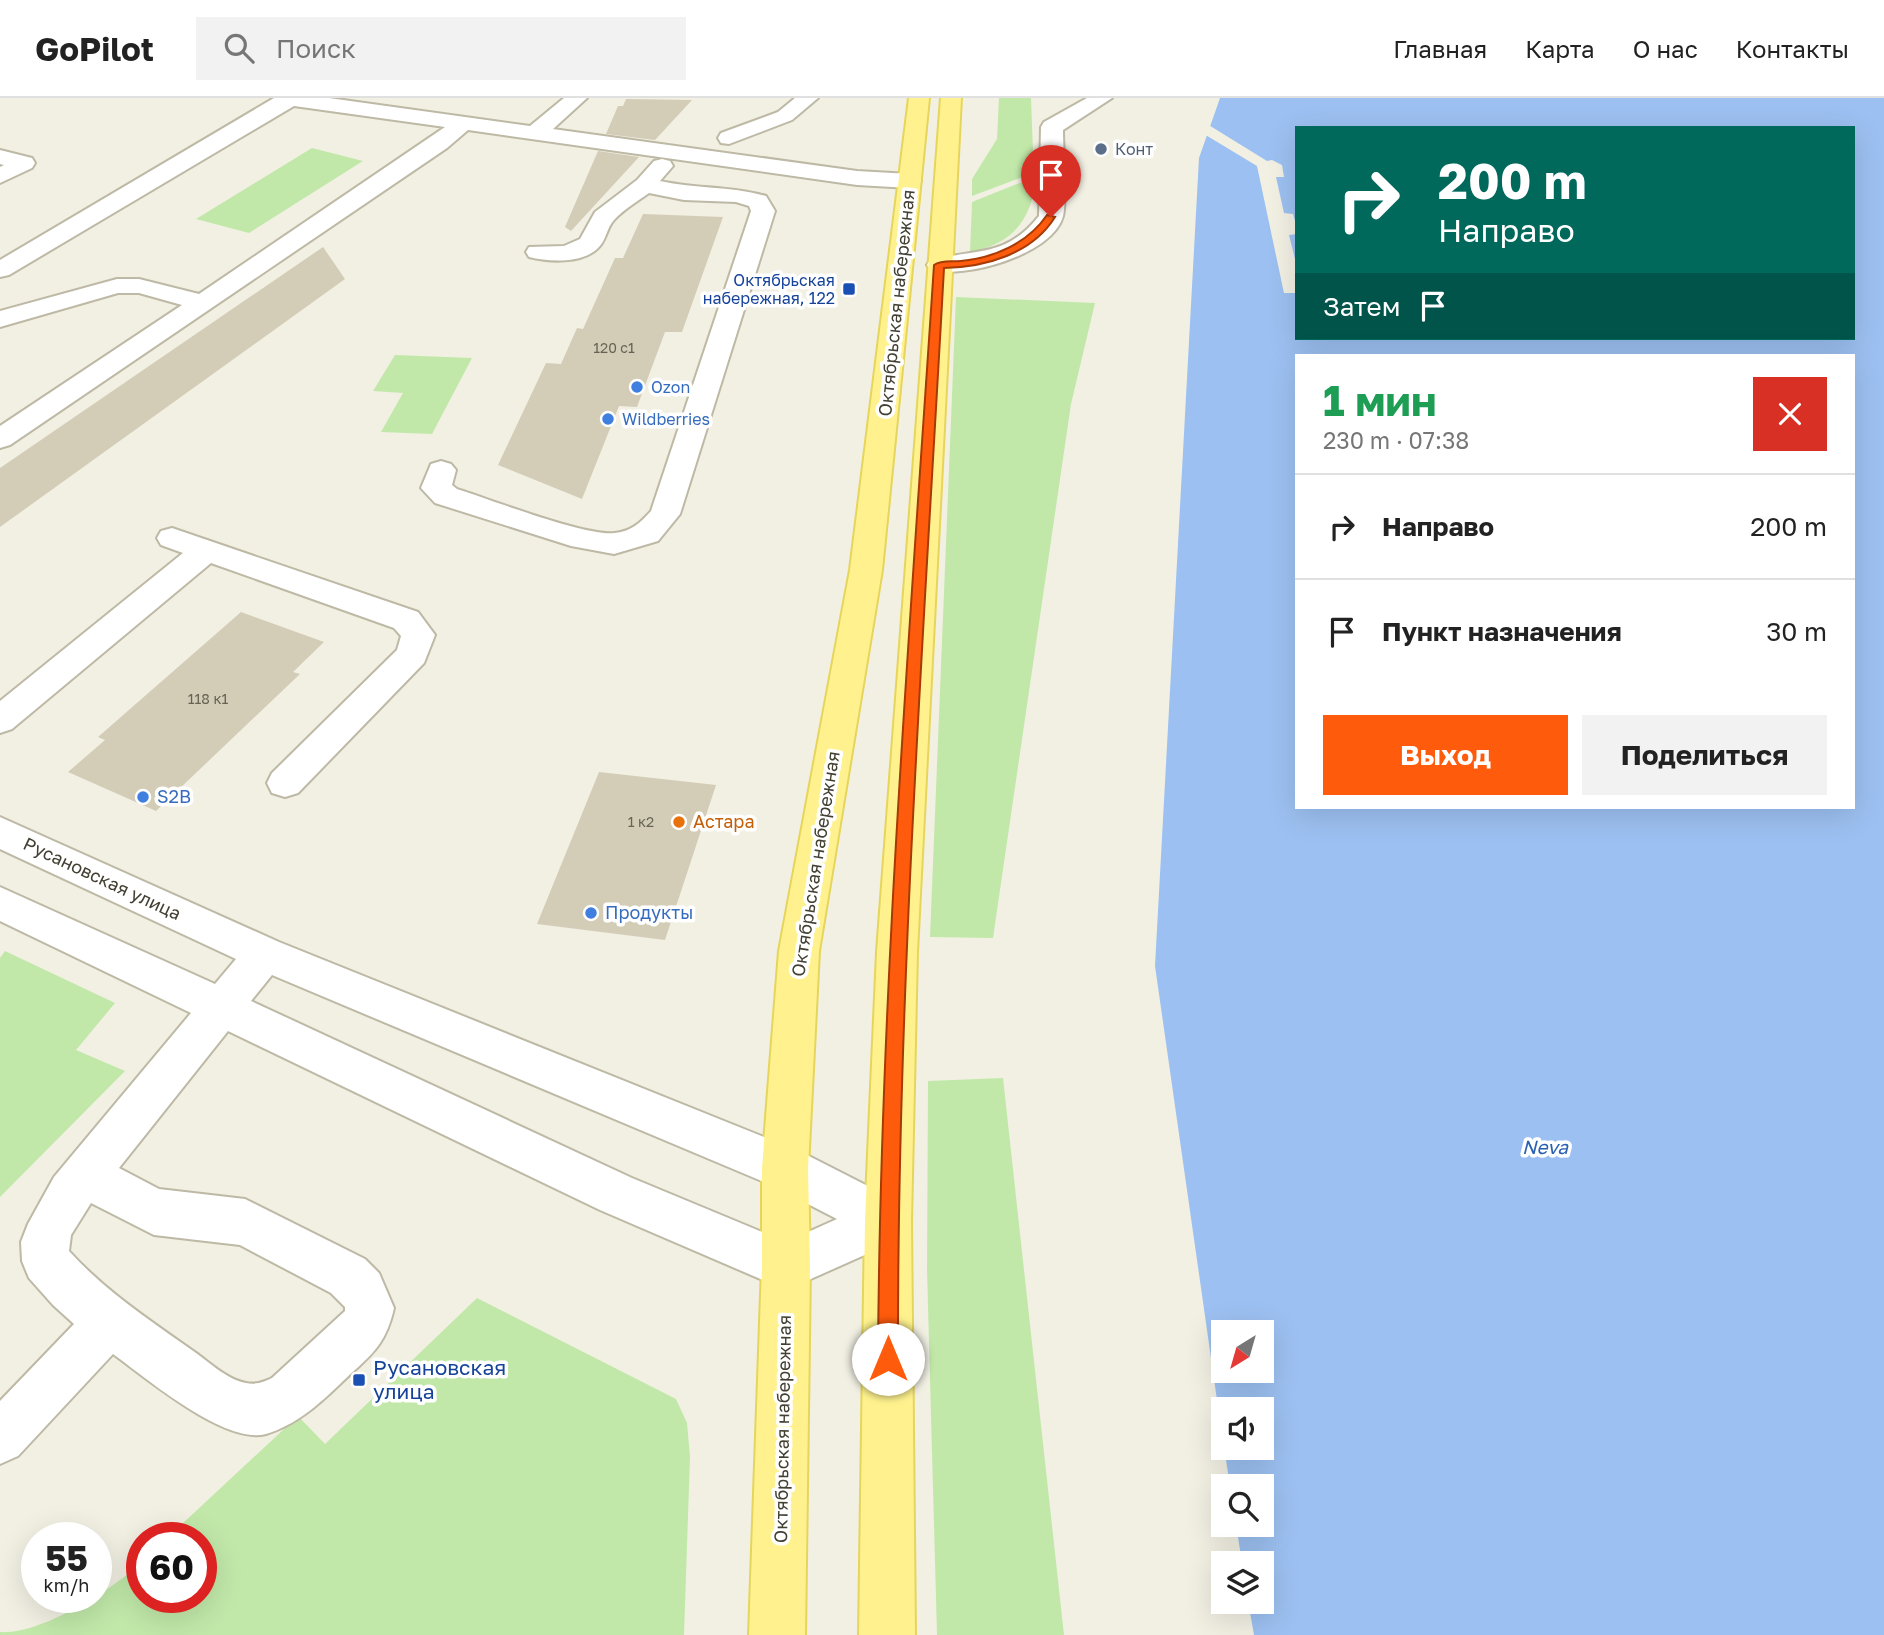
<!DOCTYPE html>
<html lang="ru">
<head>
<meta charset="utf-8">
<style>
  body { margin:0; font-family:"Golos Text",sans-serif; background:#f2f2f2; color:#222; height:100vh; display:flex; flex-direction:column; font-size:26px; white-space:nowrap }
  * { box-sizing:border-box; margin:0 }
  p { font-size:23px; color:#767676 }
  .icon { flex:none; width:38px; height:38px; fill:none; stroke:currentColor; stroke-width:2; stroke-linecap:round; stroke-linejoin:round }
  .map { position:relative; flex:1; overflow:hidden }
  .side { position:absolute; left:1295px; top:256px; width:560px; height:455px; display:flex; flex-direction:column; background:#fff; border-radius:0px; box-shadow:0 7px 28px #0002 }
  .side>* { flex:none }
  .banner { position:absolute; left:1295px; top:28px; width:560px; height:214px; border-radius:0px; box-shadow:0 7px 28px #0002; background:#00695c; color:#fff; overflow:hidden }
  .needle { width:46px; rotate:217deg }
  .buttons { position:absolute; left:1211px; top:1222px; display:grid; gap:14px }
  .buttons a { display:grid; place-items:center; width:63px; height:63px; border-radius:0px; background:#fff; box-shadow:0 7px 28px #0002; font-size:35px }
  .speed { position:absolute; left:21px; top:1424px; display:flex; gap:14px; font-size:35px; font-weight:700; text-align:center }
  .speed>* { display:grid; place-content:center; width:91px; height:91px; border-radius:50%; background:#fff; box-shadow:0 7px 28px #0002; line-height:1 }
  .speed small { font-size:18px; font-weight:400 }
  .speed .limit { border:10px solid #d22; background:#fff; color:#111 }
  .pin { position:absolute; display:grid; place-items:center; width:60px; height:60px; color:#fff; margin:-72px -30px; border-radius:50% 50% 50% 0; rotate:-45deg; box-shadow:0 0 7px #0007 }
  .pin .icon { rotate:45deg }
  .me { position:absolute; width:77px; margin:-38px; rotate:0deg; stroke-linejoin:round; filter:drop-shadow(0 0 5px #0008) }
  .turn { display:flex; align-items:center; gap:24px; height:147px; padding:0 28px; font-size:32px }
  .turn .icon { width:91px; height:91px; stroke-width:2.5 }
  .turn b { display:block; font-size:49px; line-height:60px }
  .then { display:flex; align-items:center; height:66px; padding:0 28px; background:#0003; gap:14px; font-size:26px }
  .round { display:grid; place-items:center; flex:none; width:74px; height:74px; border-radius:0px; background:#f2f2f2 }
  .headline { display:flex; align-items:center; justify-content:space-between; height:119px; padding:0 28px }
  h1 { font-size:42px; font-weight:700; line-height:52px; color:#1e9e55 }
  .button { display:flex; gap:14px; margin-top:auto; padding:14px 28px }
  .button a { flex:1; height:80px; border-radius:0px; background:#ff5b0c; color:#fff; font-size:28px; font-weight:700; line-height:80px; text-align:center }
  .button a+a { background:#f2f2f2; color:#222 }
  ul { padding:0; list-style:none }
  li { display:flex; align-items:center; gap:21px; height:105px; padding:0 28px; border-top:2px solid #e0e0e0 }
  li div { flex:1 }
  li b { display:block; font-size:26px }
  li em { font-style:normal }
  header { display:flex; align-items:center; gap:42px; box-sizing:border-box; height:98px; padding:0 35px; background:#fff; border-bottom:2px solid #e0e0e0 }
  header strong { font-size:33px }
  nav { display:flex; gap:38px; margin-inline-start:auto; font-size:24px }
  .search { width:490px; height:63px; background:#f2f2f2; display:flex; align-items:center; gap:18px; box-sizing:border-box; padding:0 24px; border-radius:0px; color:#767676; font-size:26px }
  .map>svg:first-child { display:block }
  .green { fill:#c1e8a9 }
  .water { fill:#9cc0f1; fill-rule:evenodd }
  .pier { fill:#f2f0e3 }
  .building { fill:#d3cdb8 }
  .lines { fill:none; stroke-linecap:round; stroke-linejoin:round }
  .minor-casing { stroke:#bdb9a5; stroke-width:4 }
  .major-casing { stroke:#e6d55c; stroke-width:4 }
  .minor { fill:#fff; fill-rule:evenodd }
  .major { fill:#fff28e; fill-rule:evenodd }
  .route { fill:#ff5b0c; stroke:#a63b08; stroke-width:2 }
  .service-dot { fill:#5c6f8a; stroke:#fff; stroke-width:2.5 }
  .transit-dot { fill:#1a4fb4; stroke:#fff; stroke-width:2.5 }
  .shop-dot { fill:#3f7fe0; stroke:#fff; stroke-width:2.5 }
  .food-dot { fill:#e8710a; stroke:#fff; stroke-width:2.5 }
  .labels { text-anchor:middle; stroke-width:7; stroke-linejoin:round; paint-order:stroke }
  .number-label { font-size:14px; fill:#676354 }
  .far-service-label { font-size:16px; fill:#4e5e75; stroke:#fff; text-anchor:start }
  .far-transit-label { font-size:16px; fill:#164399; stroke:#fff; text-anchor:end }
  .far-shop-label { font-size:16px; fill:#366cbe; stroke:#fff; text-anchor:start }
  .street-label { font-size:18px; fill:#434033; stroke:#fff }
  .shop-label { font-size:18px; fill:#366cbe; stroke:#fff; text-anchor:start }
  .food-label { font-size:18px; fill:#c56008; stroke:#fff; text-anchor:start }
  .water-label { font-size:19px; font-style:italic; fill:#2a61b1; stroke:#fff }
  .near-transit-label { font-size:21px; fill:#164399; stroke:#fff; text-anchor:start }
</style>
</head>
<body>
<header>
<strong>GoPilot</strong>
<div class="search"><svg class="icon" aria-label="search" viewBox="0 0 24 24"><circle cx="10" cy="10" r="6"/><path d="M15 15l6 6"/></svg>Поиск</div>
<nav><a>Главная</a><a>Карта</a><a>О нас</a><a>Контакты</a></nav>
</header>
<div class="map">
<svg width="1884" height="1537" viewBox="0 0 1884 1537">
  <rect width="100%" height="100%" fill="#f2f0e3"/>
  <g class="green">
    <path d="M999,0H1031L1033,54L1038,55L1036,74L972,98V81L997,41Z"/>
    <path d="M312,50L363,63L249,135L196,121Z"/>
    <path d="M1037,78C1031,121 1015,145 970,154L972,104Z"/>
    <path d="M956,199L1095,205L1071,306L993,840L930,839Z"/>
    <path d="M395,257L472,260L432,336L381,334L403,295L373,293Z"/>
    <path d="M5,853L115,905L76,952L125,973L0,1099V860Z"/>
    <path d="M1003,980L1064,1537H937L927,1171L928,983Z"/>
    <path d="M477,1200L676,1301L687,1325L690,1359L684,1537H0V1534C41,1537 113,1491 142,1464V1500H201V1440H167L298,1318L325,1346Z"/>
  </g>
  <path class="water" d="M1220,0H1884V1537H1254L1248,1503H1262V1465H1242L1236,1426H1262V1388H1230L1224,1349H1262V1311H1223V1344L1155,868L1199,60ZM1297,30H1853V240H1297ZM1297,257H1853V709H1297ZM1223,1234H1262V1272H1223Z"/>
  <path class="pier" d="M1207,26L1267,63L1272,62L1282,67L1284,79H1276L1284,115L1293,116L1297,130V136L1289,137L1297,169V195H1284L1257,68L1204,36Z"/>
  <g class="building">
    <path d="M626,1L692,2L655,42L606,36L618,8H623Z"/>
    <path d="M598,53L639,59L571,133L565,129Z"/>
    <path d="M643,116L723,119L682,234H665L637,309L619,308L582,401L498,367L546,265L561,266L577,230L583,231L615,160H623Z"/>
    <path d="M323,149L345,181L0,429V370Z"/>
    <path d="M241,514L324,544L293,574L300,576L156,713L68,674L105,642L98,639Z"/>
    <path d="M599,674L716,687L665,842L537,826Z"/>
  </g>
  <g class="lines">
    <g class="minor-casing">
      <g id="minor">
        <path d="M274,0H329L530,28L564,0H587L553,31L857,73L910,76L918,78L921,83L918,88L910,90L857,87L468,32L447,50L10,347L0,350V328L182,207L139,195H118L0,229V213L117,181H139L199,196L445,29L294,8L9,177L0,179V162Z"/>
        <path d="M795,0H818L792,22L729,46L721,45L718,40L721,35L778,14Z"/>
        <path d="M1087,0H1112L1063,32C1063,52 1067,102 1063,118C1053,157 964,181 930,172L927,167L930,162C975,151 1006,160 1039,118L1041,29L1044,24Z"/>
        <path d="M0,52L32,60L35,65L32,70L0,85V69L4,67L0,66Z"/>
        <path d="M662,61L670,63L673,68L660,83C696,91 731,88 766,98L775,113L680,416L658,443L614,456L571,448L435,405L421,390L431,366L441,363L451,366L456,372L452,387L457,391C489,401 587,439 615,435C632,433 640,425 651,413L751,113L749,108L736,104L684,102L649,95C638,103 624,111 614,122C607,129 606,143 598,150C582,166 549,164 529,159L526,154L529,149L564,148L580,141L595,114L637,82L654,63Z"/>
        <path d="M172,430L418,514L435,537L424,565L298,695L285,699L272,695L267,685L272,675L397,552L401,538L394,530L211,465L12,631L0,635V603L183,455L161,447L157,440L161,433Z"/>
        <path d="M0,719L279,844L801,1054L905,1107L911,1123L905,1139L786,1192L600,1112L228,933L119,1070L159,1091L245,1101L365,1161L379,1175L394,1210C385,1250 369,1258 340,1286C318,1307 296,1327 266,1336C225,1347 146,1280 113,1256L18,1358L0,1366V1303L74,1226L53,1207L29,1180L22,1163L21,1144L28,1126L54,1079L191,915L0,823V789L215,886L236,861L0,751ZM272,877L769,1086L837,1121L786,1144L632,1080L251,903ZM91,1105L154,1137L240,1147L331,1195L345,1209V1213L272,1280C264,1284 256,1287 246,1285C228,1282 210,1265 196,1255C151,1223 106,1194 69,1153L71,1137Z"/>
      </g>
    </g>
    <g class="major-casing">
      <g id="major">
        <path d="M909,0H929L882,472L819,853L808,1070L810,1168L805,1537H749L762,1168V1070L779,853L850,472Z"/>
        <path d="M941,0H961L917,854L911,1123L915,1537H859L865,1123L877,854Z"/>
      </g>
    </g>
    <use href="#minor" class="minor"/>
    <use href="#major" class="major"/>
  </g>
  <path class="route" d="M1047,117L1055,119C1032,156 986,169 944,170C924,533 897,897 898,1261L895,1268L888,1271L881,1268L878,1261C880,896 910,532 934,167C941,162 951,164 961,163C994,160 1028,145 1047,117Z"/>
  <circle class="service-dot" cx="1101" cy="51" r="7"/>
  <g class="transit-dot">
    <rect x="842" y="184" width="14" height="14" rx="3.5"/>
    <rect x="352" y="1275" width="14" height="14" rx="3.5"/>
  </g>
  <g class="shop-dot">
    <circle cx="637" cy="289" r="7"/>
    <circle cx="608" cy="321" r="7"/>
    <circle cx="143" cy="699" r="7"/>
    <circle cx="591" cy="815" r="7"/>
  </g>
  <circle class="food-dot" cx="679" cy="724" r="7"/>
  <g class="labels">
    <g class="number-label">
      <text x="614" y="255">120 с1</text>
      <text x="208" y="606">118 к1</text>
      <text x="641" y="729">1 к2</text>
    </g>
    <g class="far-service-label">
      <text x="1115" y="57">Конт</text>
    </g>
    <g class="far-transit-label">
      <text x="835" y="188">Октябрьская<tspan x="835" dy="18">набережная, 122</tspan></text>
    </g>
    <g class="far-shop-label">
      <text x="651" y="295">Ozon</text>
      <text x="622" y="327">Wildberries</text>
    </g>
    <g class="street-label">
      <text transform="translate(897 205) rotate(-84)" y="6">Октябрьская набережная</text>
      <text transform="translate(816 766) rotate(-81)" y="6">Октябрьская набережная</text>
      <text transform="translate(102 781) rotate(25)" y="6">Русановская улица</text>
      <text transform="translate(783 1331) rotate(-89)" y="6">Октябрьская набережная</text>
    </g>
    <g class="shop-label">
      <text x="157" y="705">S2B</text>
      <text x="605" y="821">Продукты</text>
    </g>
    <g class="food-label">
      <text x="693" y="730">Астара</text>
    </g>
    <g class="water-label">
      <text x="1545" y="1056">Neva</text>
    </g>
    <g class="near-transit-label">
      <text x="373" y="1277">Русановская<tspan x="373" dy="24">улица</tspan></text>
    </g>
  </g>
</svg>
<div class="buttons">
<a><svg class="needle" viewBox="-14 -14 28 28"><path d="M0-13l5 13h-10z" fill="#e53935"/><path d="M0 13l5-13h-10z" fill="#767676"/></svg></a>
<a><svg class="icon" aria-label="sound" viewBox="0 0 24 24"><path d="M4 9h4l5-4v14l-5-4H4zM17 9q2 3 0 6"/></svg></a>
<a><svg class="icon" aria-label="search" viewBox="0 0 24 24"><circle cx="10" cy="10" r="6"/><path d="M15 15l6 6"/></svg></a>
<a><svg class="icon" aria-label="layers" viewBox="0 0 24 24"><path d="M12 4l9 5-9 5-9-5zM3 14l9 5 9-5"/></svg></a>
</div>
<div class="speed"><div>55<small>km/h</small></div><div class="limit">60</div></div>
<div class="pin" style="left:1051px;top:119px;background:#d93025"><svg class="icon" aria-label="arrive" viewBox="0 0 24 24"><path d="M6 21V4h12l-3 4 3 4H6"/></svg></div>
<svg class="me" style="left:888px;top:1261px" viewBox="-20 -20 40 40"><circle r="19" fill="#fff"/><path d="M0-13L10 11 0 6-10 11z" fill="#ff5b0c"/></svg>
<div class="banner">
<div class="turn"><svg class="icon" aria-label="right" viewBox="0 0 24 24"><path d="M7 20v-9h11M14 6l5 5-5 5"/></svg><div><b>200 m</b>Направо</div></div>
<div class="then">Затем<svg class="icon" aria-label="arrive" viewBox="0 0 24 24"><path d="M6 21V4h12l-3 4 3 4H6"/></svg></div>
</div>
<section class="side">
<div class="headline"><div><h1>1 мин</h1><p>230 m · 07:38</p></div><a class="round" style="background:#d93025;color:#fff"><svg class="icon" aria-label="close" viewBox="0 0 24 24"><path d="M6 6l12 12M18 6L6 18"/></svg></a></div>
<ul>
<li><svg class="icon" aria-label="right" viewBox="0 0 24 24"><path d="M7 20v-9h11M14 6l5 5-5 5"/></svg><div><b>Направо</b></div><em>200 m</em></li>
<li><svg class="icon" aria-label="arrive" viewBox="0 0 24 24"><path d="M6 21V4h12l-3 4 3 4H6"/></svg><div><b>Пункт назначения</b></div><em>30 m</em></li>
</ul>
<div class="button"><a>Выход</a><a>Поделиться</a></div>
</section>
</div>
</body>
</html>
